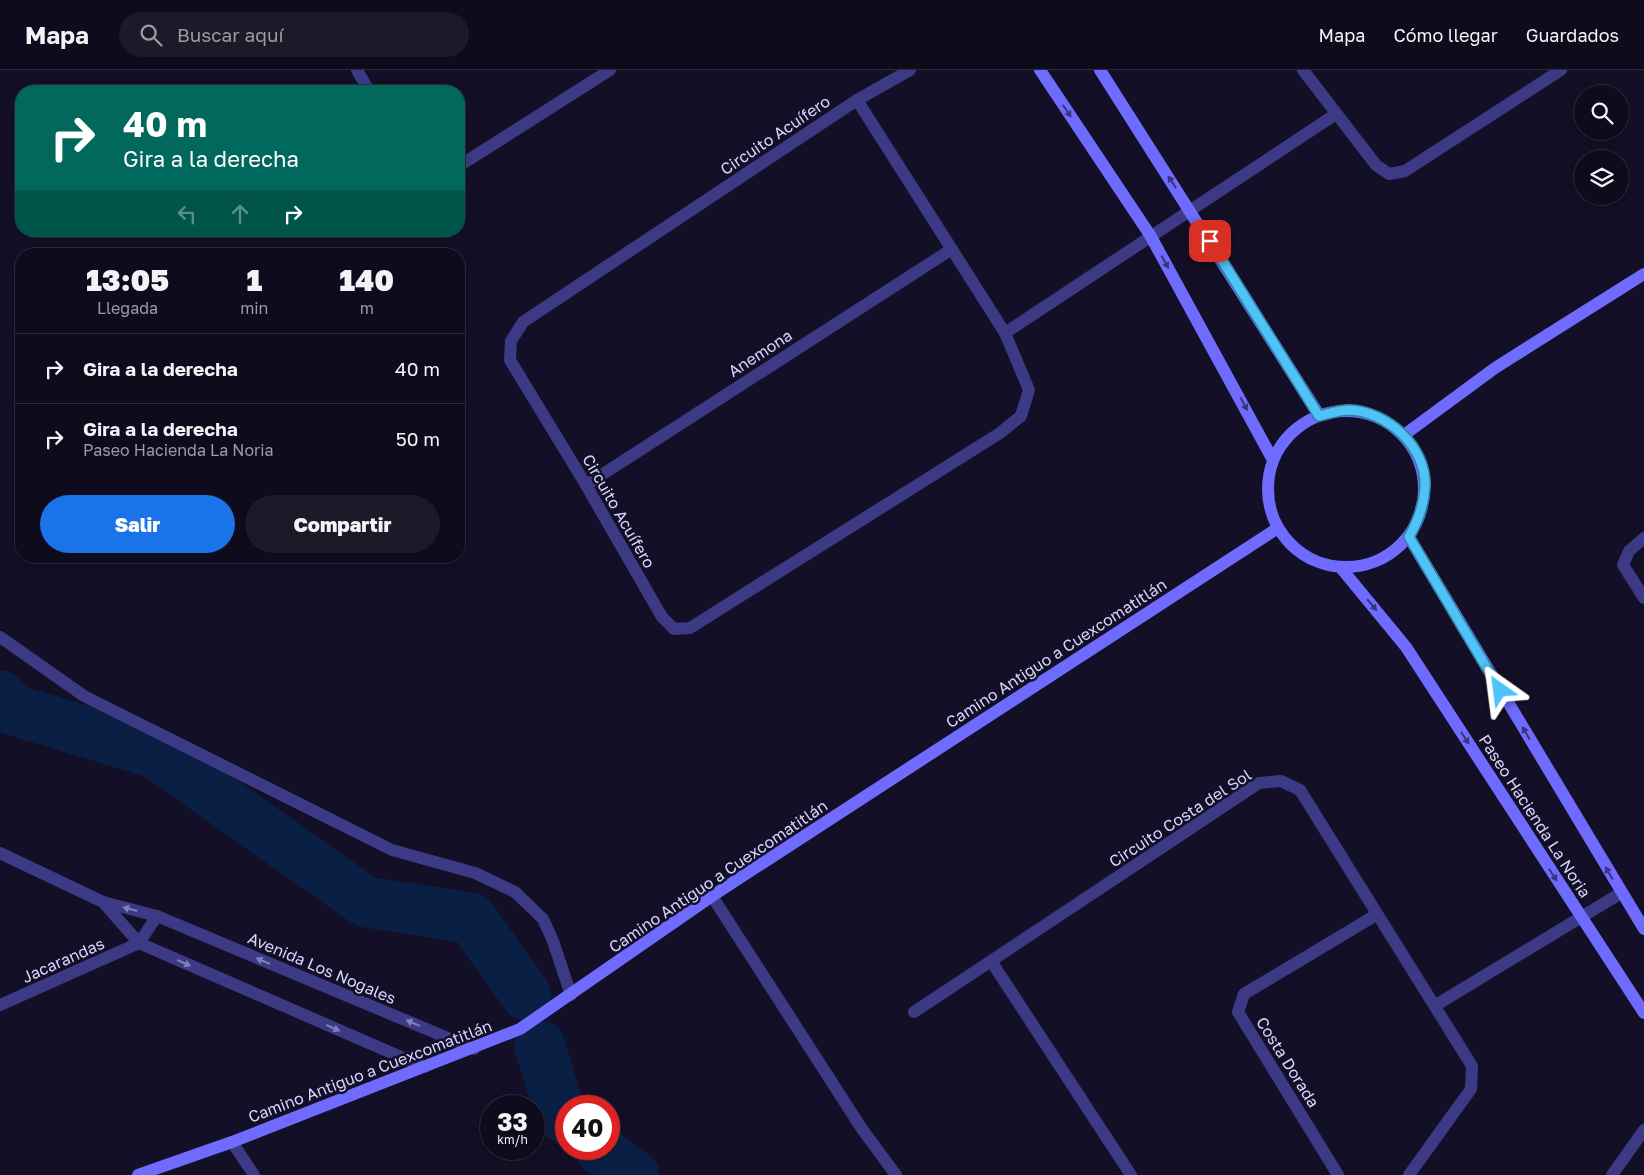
<!DOCTYPE html>
<html lang="es">
<head>
<meta charset="utf-8">
<style>
  body { margin:0; font-family:"Golos Text",sans-serif; background:#1c1929; color:#f1f3f6; height:100vh; display:flex; flex-direction:column; font-size:19px; white-space:nowrap }
  * { box-sizing:border-box; margin:0 }
  p { font-size:16px; color:#9b9ba3 }
  .icon { flex:none; width:28px; height:28px; fill:none; stroke:currentColor; stroke-width:2; stroke-linecap:round; stroke-linejoin:round }
  .map { position:relative; flex:1; overflow:hidden }
  .details { position:absolute; left:15px; top:178px; width:450px; height:315px; display:flex; flex-direction:column; background:#0e0b1c; border-radius:20px; box-shadow:0 2px 8px #0003,0 0 0 1px #2e2b3b }
  .details>* { flex:none }
  .guide { position:absolute; left:15px; top:15px; width:450px; height:152px; border-radius:20px; box-shadow:0 2px 8px #0003,0 0 0 1px #2e2b3b; background:#00695c; color:#fff; overflow:hidden }
  .fabs { position:absolute; left:1574px; top:15px; display:grid; gap:10px }
  .fabs a { display:grid; place-items:center; width:55px; height:55px; border-radius:50%; background:#0e0b1c; box-shadow:0 2px 8px #0003,0 0 0 1px #2e2b3b; font-size:25px }
  .speed { position:absolute; left:480px; top:1025px; display:flex; gap:10px; font-size:25px; font-weight:700; text-align:center }
  .speed>* { display:grid; place-content:center; width:65px; height:65px; border-radius:50%; background:#0e0b1c; box-shadow:0 2px 8px #0003,0 0 0 1px #2e2b3b; line-height:1 }
  .speed small { font-size:12px; font-weight:400 }
  .speed .limit { border:8px solid #d22; background:#fff; color:#111 }
  .pin { position:absolute; display:grid; place-items:center; width:42px; height:42px; color:#fff; margin:-21px; border-radius:10px; box-shadow:0 2px 8px #0006 }
  .me { position:absolute; width:55px; margin:-28px; rotate:329deg; stroke-linejoin:round; filter:drop-shadow(0 0 4px #0008) }
  .turn { display:flex; align-items:center; gap:18px; height:105px; padding:0 25px; font-size:22px }
  .turn .icon { width:65px; height:65px; stroke-width:2.5 }
  .turn b { display:block; font-size:35px; line-height:42px }
  .lanes { display:flex; align-items:center; height:48px; padding:0 25px; background:#0003; justify-content:center; gap:25px; direction:ltr }
  .lanes .off { opacity:.35 }
  .eta { display:flex; justify-content:space-evenly; align-items:center; height:85px; text-align:center }
  .eta b { font-size:30px; font-weight:800; line-height:35px }
  .action { display:flex; gap:10px; margin-top:auto; padding:10px 25px }
  .action a { flex:1; height:58px; border-radius:30px; background:#1a73e8; color:#fff; font-size:20px; font-weight:800; line-height:58px; text-align:center }
  .action a+a { background:#1c1929; color:#f1f3f6 }
  ul { padding:0; list-style:none }
  li { display:flex; align-items:center; gap:15px; height:70px; padding:0 25px; border-top:1px solid #2e2b3b }
  li div { flex:1 }
  li b { display:block; font-size:19px }
  li em { font-style:normal }
  header { display:flex; align-items:center; gap:30px; box-sizing:border-box; height:70px; padding:0 25px; background:#0e0b1c; border-bottom:1px solid #2e2b3b }
  header strong { font-size:24px }
  nav { display:flex; gap:28px; margin-inline-start:auto; font-size:18px }
  .search { width:350px; height:45px; background:#1c1929; display:flex; align-items:center; gap:12px; box-sizing:border-box; padding:0 18px; border-radius:28px; color:#9b9ba3; font-size:19px }
  .map>svg:first-child { display:block }
  .lines { fill:none; stroke-linecap:round; stroke-linejoin:round }
  .river { stroke:#0a1f44; stroke-width:51 }
  .street { stroke:#3d3a85; stroke-width:12 }
  .secondary { stroke:#6f6bff; stroke-width:12 }
  .oneway { fill:#38347d }
  .oneway2 { fill:#837fbc }
  .route-casing { stroke:#337fa1; stroke-width:12 }
  .route { stroke:#4fc3f7; stroke-width:9 }
  .labels { text-anchor:middle; stroke-width:5; stroke-linejoin:round; paint-order:stroke }
  .street-label { font-size:16px; fill:#d9d4ff; stroke:#130f26 }
</style>
</head>
<body>
<header>
<strong>Mapa</strong>
<div class="search"><svg class="icon" aria-label="search" viewBox="0 0 24 24"><circle cx="10" cy="10" r="6"/><path d="M15 15l6 6"/></svg>Buscar aquí</div>
<nav><a>Mapa</a><a>Cómo llegar</a><a>Guardados</a></nav>
</header>
<div class="map">
<svg width="1644" height="1105" viewBox="0 0 1644 1105">
  <rect width="100%" height="100%" fill="#130f26"/>
  <g class="lines">
    <g class="river">
      <path d="M0,626L11,639L155,683L366,832L471,848L526,925"/>
      <path d="M540,976L560,1043L566,1049"/>
      <path d="M600,1079L626,1101L634,1105"/>
    </g>
    <g class="street">
      <path d="M357,0L369,21"/>
      <path d="M910,0L857,30L523,252L511,271L510,290L586,415L662,547L674,559L690,558L1000,363L1021,346L1029,320L1005,263L1336,44"/>
      <path d="M1303,0L1376,95L1389,104L1405,101L1561,0"/>
      <path d="M857,30L1005,263"/>
      <path d="M459,96L610,0"/>
      <path d="M586,415L952,179"/>
      <path d="M1644,468L1629,481L1623,495L1644,528"/>
      <path d="M0,567L84,626L392,780L475,803L515,822L543,849L553,871L571,925"/>
      <path d="M0,783L103,832L157,846L474,979"/>
      <path d="M712,826L862,1059L896,1105"/>
      <path d="M103,832L139,873L424,997"/>
      <path d="M139,873L157,846"/>
      <path d="M0,935L139,873"/>
      <path d="M1436,935L1621,823"/>
      <path d="M914,942L991,891"/>
      <path d="M232,1072L254,1105"/>
      <path d="M1131,1105L991,891L1259,713L1281,711L1300,720L1472,996L1471,1019L1409,1105"/>
      <path d="M1338,1105L1238,942L1244,924L1376,845"/>
      <path d="M1612,1105L1644,1060"/>
    </g>
    <g class="secondary">
      <path d="M1040,0L1150,165L1273,390"/>
      <path d="M1100,0L1319,345"/>
      <circle cx="1346" cy="419" r="78"/>
      <path d="M1404,365L1495,298L1644,204"/>
      <path d="M1409,467L1644,859"/>
      <path d="M1341,498L1406,577L1644,943"/>
      <path d="M138,1105L232,1072L520,959L712,826L1278,458"/>
    </g>
  </g>
  <defs><path id="oneway-solid" d="M-6-.8H1V-3.2L6.5 0L1 3.2V.8H-6Z" transform="scale(1.25)"/></defs>
  <g class="oneway">
    <use href="#oneway-solid" transform="translate(1067 41) rotate(56)"/>
    <use href="#oneway-solid" transform="translate(1172 112) rotate(-123)"/>
    <use href="#oneway-solid" transform="translate(1165 192) rotate(61)"/>
    <use href="#oneway-solid" transform="translate(1244 334) rotate(62)"/>
    <use href="#oneway-solid" transform="translate(1372 535) rotate(50)"/>
    <use href="#oneway-solid" transform="translate(1526 663) rotate(-121)"/>
    <use href="#oneway-solid" transform="translate(1465 668) rotate(57)"/>
    <use href="#oneway-solid" transform="translate(1609 803) rotate(-121)"/>
    <use href="#oneway-solid" transform="translate(1553 805) rotate(57)"/>
  </g>
  <g class="oneway2">
    <use href="#oneway-solid" transform="translate(130 839) rotate(-165)"/>
    <use href="#oneway-solid" transform="translate(263 891) rotate(-157)"/>
    <use href="#oneway-solid" transform="translate(184 893) rotate(24)"/>
    <use href="#oneway-solid" transform="translate(413 953) rotate(-157)"/>
    <use href="#oneway-solid" transform="translate(333 958) rotate(24)"/>
  </g>
  <g class="lines">
    <g class="route-casing">
      <path id="route" d="M1210,171L1319,346C1328,344 1339,340 1349,340C1387,341 1427,377 1425,417C1424,436 1418,451 1409,467L1500,620"/>
    </g>
    <use href="#route" class="route"/>
  </g>
  <g class="labels">
    <g class="street-label">
      <text transform="translate(775 65) rotate(-34)" y="6">Circuito Acuífero</text>
      <text transform="translate(760 283) rotate(-33)" y="6">Anemona</text>
      <text transform="translate(619 441) rotate(60)" y="6">Circuito Acuífero</text>
      <text transform="translate(1056 583) rotate(-33)" y="6">Camino Antiguo a Cuexcomatitlán</text>
      <text transform="translate(1535 746) rotate(57)" y="6">Paseo Hacienda La Noria</text>
      <text transform="translate(1180 748) rotate(-33)" y="6">Circuito Costa del Sol</text>
      <text transform="translate(718 806) rotate(-34)" y="6">Camino Antiguo a Cuexcomatitlán</text>
      <text transform="translate(63 890) rotate(-24)" y="6">Jacarandas</text>
      <text transform="translate(322 898) rotate(23)" y="6">Avenida Los Nogales</text>
      <text transform="translate(1288 992) rotate(58)" y="6">Costa Dorada</text>
      <text transform="translate(370 1001) rotate(-21)" y="6">Camino Antiguo a Cuexcomatitlán</text>
    </g>
  </g>
</svg>
<div class="fabs">
<a><svg class="icon" aria-label="search" viewBox="0 0 24 24"><circle cx="10" cy="10" r="6"/><path d="M15 15l6 6"/></svg></a>
<a><svg class="icon" aria-label="layers" viewBox="0 0 24 24"><path d="M12 4l9 5-9 5-9-5zM3 14l9 5 9-5"/></svg></a>
</div>
<div class="speed"><div>33<small>km/h</small></div><div class="limit">40</div></div>
<div class="pin" style="left:1210px;top:171px;background:#d93025"><svg class="icon" aria-label="arrive" viewBox="0 0 24 24"><path d="M6 21V4h12l-3 4 3 4H6"/></svg></div>
<svg class="me" style="left:1500px;top:620px" viewBox="-20 -20 40 40"><path d="M0-17L14 15 0 8-14 15z" fill="#4fc3f7" stroke="#fff" stroke-width="4"/></svg>
<div class="guide">
<div class="turn"><svg class="icon" aria-label="right" viewBox="0 0 24 24"><path d="M7 20v-9h11M14 6l5 5-5 5"/></svg><div><b>40 m</b>Gira a la derecha</div></div>
<div class="lanes"><svg class="icon off" aria-label="left" viewBox="0 0 24 24"><path d="M17 20v-9H6M10 6l-5 5 5 5"/></svg><svg class="icon off" aria-label="ahead" viewBox="0 0 24 24"><path d="M12 20V5M6 11l6-6 6 6"/></svg><svg class="icon" aria-label="right" viewBox="0 0 24 24"><path d="M7 20v-9h11M14 6l5 5-5 5"/></svg></div>
</div>
<section class="details">
<div class="eta">
<div><b>13:05</b><p>Llegada</p></div>
<div><b>1</b><p>min</p></div>
<div><b>140</b><p>m</p></div>
</div>
<ul>
<li><svg class="icon" aria-label="right" viewBox="0 0 24 24"><path d="M7 20v-9h11M14 6l5 5-5 5"/></svg><div><b>Gira a la derecha</b></div><em>40 m</em></li>
<li><svg class="icon" aria-label="right" viewBox="0 0 24 24"><path d="M7 20v-9h11M14 6l5 5-5 5"/></svg><div><b>Gira a la derecha</b><p>Paseo Hacienda La Noria</p></div><em>50 m</em></li>
</ul>
<div class="action"><a>Salir</a><a>Compartir</a></div>
</section>
</div>
</body>
</html>
